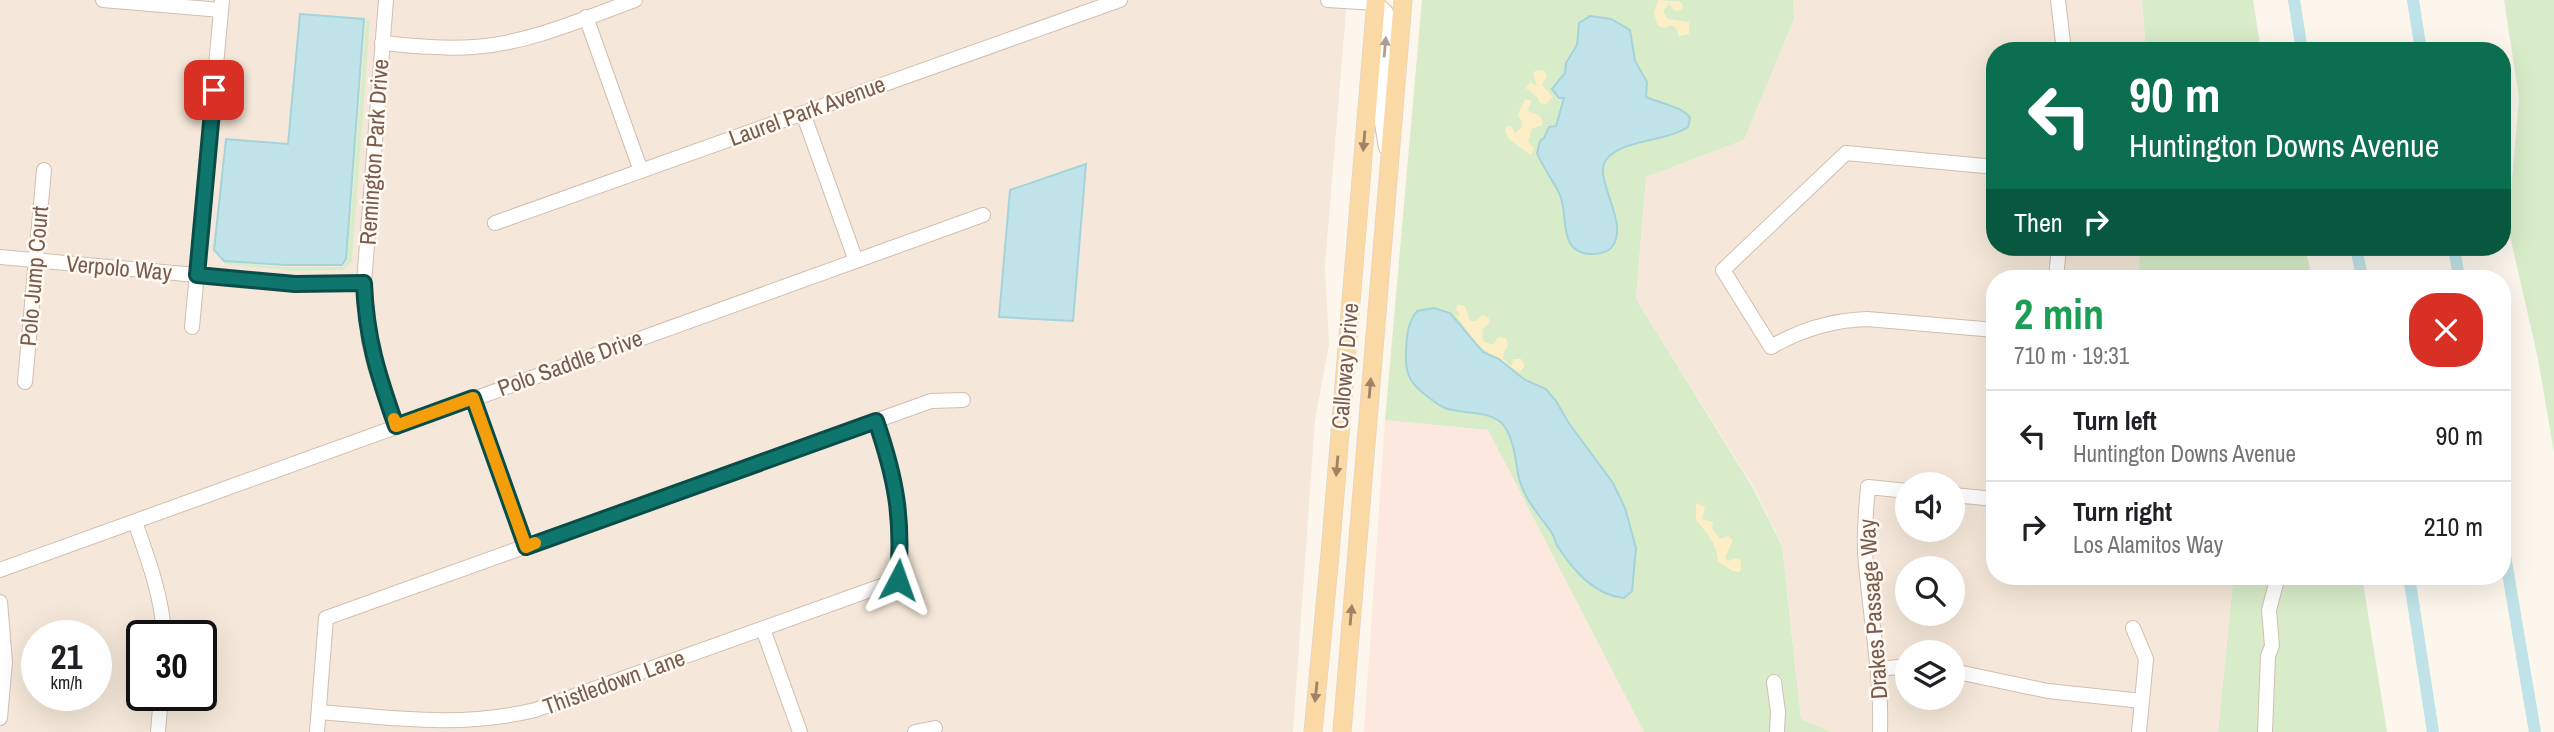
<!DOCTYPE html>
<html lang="en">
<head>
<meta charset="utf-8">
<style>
  body { margin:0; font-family:"Archivo Narrow",sans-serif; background:#f6f6f6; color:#202124; height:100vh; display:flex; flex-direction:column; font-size:26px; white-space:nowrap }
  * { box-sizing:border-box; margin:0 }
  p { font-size:23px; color:#757577 }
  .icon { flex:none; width:38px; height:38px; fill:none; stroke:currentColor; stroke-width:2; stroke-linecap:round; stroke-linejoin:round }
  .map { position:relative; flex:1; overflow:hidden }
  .sheet { position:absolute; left:1986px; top:270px; width:525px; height:315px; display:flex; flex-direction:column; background:#fff; border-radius:28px; box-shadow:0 7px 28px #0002 }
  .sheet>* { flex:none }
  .hud { position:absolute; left:1986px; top:42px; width:525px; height:214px; border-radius:28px; box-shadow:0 7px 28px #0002; background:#0b6e4f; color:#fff; overflow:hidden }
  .buttons { position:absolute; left:1895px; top:472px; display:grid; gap:14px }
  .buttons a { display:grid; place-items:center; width:70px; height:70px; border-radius:50%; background:#fff; box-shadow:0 7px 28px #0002; font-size:35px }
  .speed { position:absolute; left:21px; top:620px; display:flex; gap:14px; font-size:35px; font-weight:700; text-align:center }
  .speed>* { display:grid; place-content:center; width:91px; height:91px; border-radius:50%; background:#fff; box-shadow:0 7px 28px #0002; line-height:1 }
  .speed small { font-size:18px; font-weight:400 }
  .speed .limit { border:4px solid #111; border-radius:10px; background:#fff; color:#111 }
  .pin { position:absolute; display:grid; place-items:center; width:60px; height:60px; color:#fff; margin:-30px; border-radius:14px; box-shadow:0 4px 10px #0006 }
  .me { position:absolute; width:77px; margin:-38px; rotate:4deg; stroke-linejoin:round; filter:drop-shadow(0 0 5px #0008) }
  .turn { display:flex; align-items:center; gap:24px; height:147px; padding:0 28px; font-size:32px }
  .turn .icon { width:91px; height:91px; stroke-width:2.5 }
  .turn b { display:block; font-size:49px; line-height:60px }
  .then { display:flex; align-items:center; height:66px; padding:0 28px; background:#0003; gap:14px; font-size:26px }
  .round { display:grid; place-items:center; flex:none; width:74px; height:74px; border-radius:28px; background:#f6f6f6 }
  .headline { display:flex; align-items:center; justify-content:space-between; height:119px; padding:0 28px }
  h1 { font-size:42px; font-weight:700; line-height:52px; color:#1e9e55 }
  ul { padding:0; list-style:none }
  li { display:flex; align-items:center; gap:21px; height:91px; padding:0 28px; border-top:2px solid #e0e0e0 }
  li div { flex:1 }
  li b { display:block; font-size:26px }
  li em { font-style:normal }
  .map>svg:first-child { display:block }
  .residential { fill:#f5e8da; fill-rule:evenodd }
  .commercial { fill:#fde8e0 }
  .green { fill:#d8ecc9 }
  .sand { fill:#fcefc7 }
  .water { fill:#bfe3e8; stroke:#a5d3da; stroke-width:2 }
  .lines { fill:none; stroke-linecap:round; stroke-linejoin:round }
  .canal { stroke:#bfe3e8; stroke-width:12 }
  .minor-casing { stroke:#d1beb0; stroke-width:16 }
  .major-casing { stroke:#dad1cd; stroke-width:19 }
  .minor { stroke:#fff; stroke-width:14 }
  .major { stroke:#fbd9a5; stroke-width:18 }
  .oneway { fill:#af9d94 }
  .oneway2 { fill:#a18267 }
  .route-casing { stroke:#0a4d48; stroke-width:18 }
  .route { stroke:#0f766e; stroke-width:12 }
  .slow { stroke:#f59e0b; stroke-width:12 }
  .labels { text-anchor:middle; stroke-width:5; stroke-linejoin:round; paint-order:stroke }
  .street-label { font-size:23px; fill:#7a5c4d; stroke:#fffaf3 }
</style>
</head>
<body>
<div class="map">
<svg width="2554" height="732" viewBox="0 0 2554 732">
  <rect width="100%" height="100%" fill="#fdf6ec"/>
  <g class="residential">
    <path d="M0,0H1347L1325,266L1329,345L1315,420L1293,732H0ZM37,635H96V695H37ZM142,635H201V695H142Z"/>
    <path d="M1793,0H2142L2146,51H1995V247H2140L2138,278H1995V576H2224L2233,582L2218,732H1831L1801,719L1782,545L1754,488L1636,299L1646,177L1744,140L1794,19ZM1908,485H1953V530H1908ZM1908,569H1953V614H1908ZM1908,653H1953V698H1908Z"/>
  </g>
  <path class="commercial" d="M1385,420L1488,430L1644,732H1364Z"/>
  <g class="green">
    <path d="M1422,0H1793L1794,19L1744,140L1646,177L1636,299L1753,488L1782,546L1801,719L1831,732H1644L1488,430L1385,420Z"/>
    <path d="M2142,0H2253L2261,51H2146Z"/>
    <path d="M2504,0H2554V453L2538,359L2508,227L2519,98Z"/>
    <path d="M366,20H370L352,261L343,270L295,271L224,264V261L280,267H343L347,261Z"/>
    <path d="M2140,247H2305L2312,278H2138Z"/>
    <path d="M2224,576H2362L2387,732H2218L2233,582Z"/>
  </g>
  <g class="sand">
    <path d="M1658,0L1681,2L1683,7L1680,11L1674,10L1669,4L1663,11L1668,19L1689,22V34L1679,36L1676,28L1672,25L1665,28L1658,26L1654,13Z"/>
    <path d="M1543,70L1547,75L1542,85L1553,97L1545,105L1540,103L1537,97L1526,88L1530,82L1537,86L1533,74L1535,71Z"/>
    <path d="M1525,99L1532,101L1527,111L1539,115L1543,121L1542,125L1532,129L1528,142L1534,148L1531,155L1510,140L1505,131L1506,127L1511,126L1515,133L1522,127V122L1518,115Z"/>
    <path d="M1458,305L1465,306L1470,321H1476L1482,315L1488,317L1490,322L1482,330L1483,341L1493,345L1498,337L1506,338L1508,346L1504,352L1503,359L1511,366L1514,359H1521L1525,366L1520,372C1511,368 1483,350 1476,343C1468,334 1463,323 1455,315L1460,316L1456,309Z"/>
    <path d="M1696,503L1705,507L1702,519L1713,522L1712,528L1720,539L1728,536L1733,540L1725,558L1728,561L1736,558L1741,560V569L1739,572L1733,571L1718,562C1718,545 1707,533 1696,520Z"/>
  </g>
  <g class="water">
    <path d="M300,14L364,19L346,259L342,265H286L224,261L214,250L226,139L288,144Z"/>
    <path d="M1590,16L1611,19L1630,30L1635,61L1647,82L1646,97C1659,103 1684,107 1690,118L1688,127C1666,142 1621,139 1606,160C1592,179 1632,225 1611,248C1607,253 1598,254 1591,254C1557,253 1569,216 1560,195C1553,180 1543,168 1537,153L1540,141L1544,138L1549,127L1556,126L1564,98H1559L1552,89L1565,73L1566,63L1577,45L1579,23Z"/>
    <path d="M1086,164L1073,321L999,317L1010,190Z"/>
    <path d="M1434,308L1450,313L1483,352L1499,359L1525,380L1546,389L1556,401L1568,422L1613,483L1625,508L1636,548L1632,591L1624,598C1594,595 1574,571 1558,547C1555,543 1555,538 1552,533C1540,516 1524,499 1519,478C1515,460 1515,443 1505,427C1493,409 1463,415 1445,408C1437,405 1430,398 1423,393C1408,381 1405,370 1406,351C1407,336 1407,324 1417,311Z"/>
  </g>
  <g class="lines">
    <g class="canal">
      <path d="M2294,0L2302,51"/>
      <path d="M2413,0L2421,51"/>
      <path d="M2356,247L2362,278"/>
      <path d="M2454,247L2459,278"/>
      <path d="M2502,538L2535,732"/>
      <path d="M2409,576L2433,732"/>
    </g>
    <g class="minor-casing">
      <g id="minor">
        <path d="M103,0L221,10"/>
        <path d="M386,0L364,283L369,341L375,366L396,426"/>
        <path d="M1328,0L1376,3L1386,12L1387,29L1380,111L1386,148"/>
        <path d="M2058,0L2064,51"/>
        <path d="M586,17L641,171"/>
        <path d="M382,43C413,46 444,49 474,47C530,43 583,19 635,0"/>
        <path d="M803,113L856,261"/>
        <path d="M1995,167L1846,153L1723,270L1771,347C1802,329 1832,320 1867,319L1995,330"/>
        <path d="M495,223L1120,0"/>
        <path d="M0,257L295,284L364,283"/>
        <path d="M2056,278L2059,247"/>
        <path d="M192,327L222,0"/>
        <path d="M25,382L44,170"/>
        <path d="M473,398L526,546"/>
        <path d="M1953,495L1995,499"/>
        <path d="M135,522C148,559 162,596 164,635"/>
        <path d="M0,570L983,215"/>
        <path d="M0,602L5,662L0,718"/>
        <path d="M2133,628L2146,659L2139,732"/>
        <path d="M763,629L800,732"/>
        <path d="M1878,669L1908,666"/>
        <path d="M1953,671L2048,691L2142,701"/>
        <path d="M1774,682L1778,712L1777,732"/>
        <path d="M319,712C393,718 462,728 535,710L898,580C903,518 896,480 876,421"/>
        <path d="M158,732L161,695"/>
        <path d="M317,732L326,618L931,401L963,400"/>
        <path d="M915,732L935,728"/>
        <path d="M1880,732C1882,672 1869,612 1865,552C1864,530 1866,509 1868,487L1908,491"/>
        <path d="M2265,732L2268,656L2272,646L2269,610L2278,576"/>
      </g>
    </g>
    <g class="major-casing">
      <g id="major">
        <path d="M1313,732L1330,554L1376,0"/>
        <path d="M1342,732L1403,0"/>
      </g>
    </g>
    <use href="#minor" class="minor"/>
    <use href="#major" class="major"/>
  </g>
  <defs><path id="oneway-solid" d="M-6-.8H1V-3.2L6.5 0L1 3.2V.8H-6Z" transform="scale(1.75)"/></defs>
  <use class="oneway" href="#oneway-solid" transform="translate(1385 47) rotate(-85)"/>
  <g class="oneway2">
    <use href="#oneway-solid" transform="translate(1364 141) rotate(95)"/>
    <use href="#oneway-solid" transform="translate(1370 388) rotate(-85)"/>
    <use href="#oneway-solid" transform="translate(1337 466) rotate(95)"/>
    <use href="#oneway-solid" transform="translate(1351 615) rotate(-85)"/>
    <use href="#oneway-solid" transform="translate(1316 692) rotate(96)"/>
  </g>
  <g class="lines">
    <g class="route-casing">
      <path id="route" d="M214,90L197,275L295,284L364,283C366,338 378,375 396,426L473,398L526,547L876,421C896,479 903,518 898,580"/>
    </g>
    <use href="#route" class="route"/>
    <path class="slow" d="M394,419L396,426L473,398L526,547L535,543"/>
  </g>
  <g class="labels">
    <g class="street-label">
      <text transform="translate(807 111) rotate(-20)" y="8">Laurel Park Avenue</text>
      <text transform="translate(374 152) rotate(-86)" y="8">Remington Park Drive</text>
      <text transform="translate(119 268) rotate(5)" y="8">Verpolo Way</text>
      <text transform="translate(34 276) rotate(-85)" y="8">Polo Jump Court</text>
      <text transform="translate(570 363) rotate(-20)" y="8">Polo Saddle Drive</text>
      <text transform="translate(1345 366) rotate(-85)" y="8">Calloway Drive</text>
      <text transform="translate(1873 609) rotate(-94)" y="8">Drakes Passage Way</text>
      <text transform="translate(614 682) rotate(-20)" y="8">Thistledown Lane</text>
    </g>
  </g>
</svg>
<div class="buttons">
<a><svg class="icon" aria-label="sound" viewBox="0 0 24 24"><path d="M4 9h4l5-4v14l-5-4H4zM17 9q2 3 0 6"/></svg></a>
<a><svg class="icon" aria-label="search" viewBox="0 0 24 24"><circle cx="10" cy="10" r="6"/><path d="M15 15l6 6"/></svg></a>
<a><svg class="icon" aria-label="layers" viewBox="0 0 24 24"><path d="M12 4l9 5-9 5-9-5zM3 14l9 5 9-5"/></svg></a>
</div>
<div class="speed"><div>21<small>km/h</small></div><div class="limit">30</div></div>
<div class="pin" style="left:214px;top:90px;background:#d93025"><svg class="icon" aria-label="arrive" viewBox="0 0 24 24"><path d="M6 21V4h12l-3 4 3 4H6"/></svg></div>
<svg class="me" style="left:898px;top:580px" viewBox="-20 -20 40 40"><path d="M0-17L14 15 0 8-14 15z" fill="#0f766e" stroke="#fff" stroke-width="4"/></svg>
<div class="hud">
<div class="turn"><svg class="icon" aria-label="left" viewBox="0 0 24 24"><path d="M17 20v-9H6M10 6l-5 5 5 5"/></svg><div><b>90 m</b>Huntington Downs Avenue</div></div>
<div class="then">Then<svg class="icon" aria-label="right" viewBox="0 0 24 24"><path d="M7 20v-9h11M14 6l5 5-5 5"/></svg></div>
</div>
<section class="sheet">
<div class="headline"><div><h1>2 min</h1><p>710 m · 19:31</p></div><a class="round" style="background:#d93025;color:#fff"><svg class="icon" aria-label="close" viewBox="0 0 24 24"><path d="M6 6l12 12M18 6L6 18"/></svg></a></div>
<ul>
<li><svg class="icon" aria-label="left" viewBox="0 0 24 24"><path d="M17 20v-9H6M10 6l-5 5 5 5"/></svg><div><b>Turn left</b><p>Huntington Downs Avenue</p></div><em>90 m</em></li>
<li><svg class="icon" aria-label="right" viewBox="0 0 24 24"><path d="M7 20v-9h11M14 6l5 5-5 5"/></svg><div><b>Turn right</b><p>Los Alamitos Way</p></div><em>210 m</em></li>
</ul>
</section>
</div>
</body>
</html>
